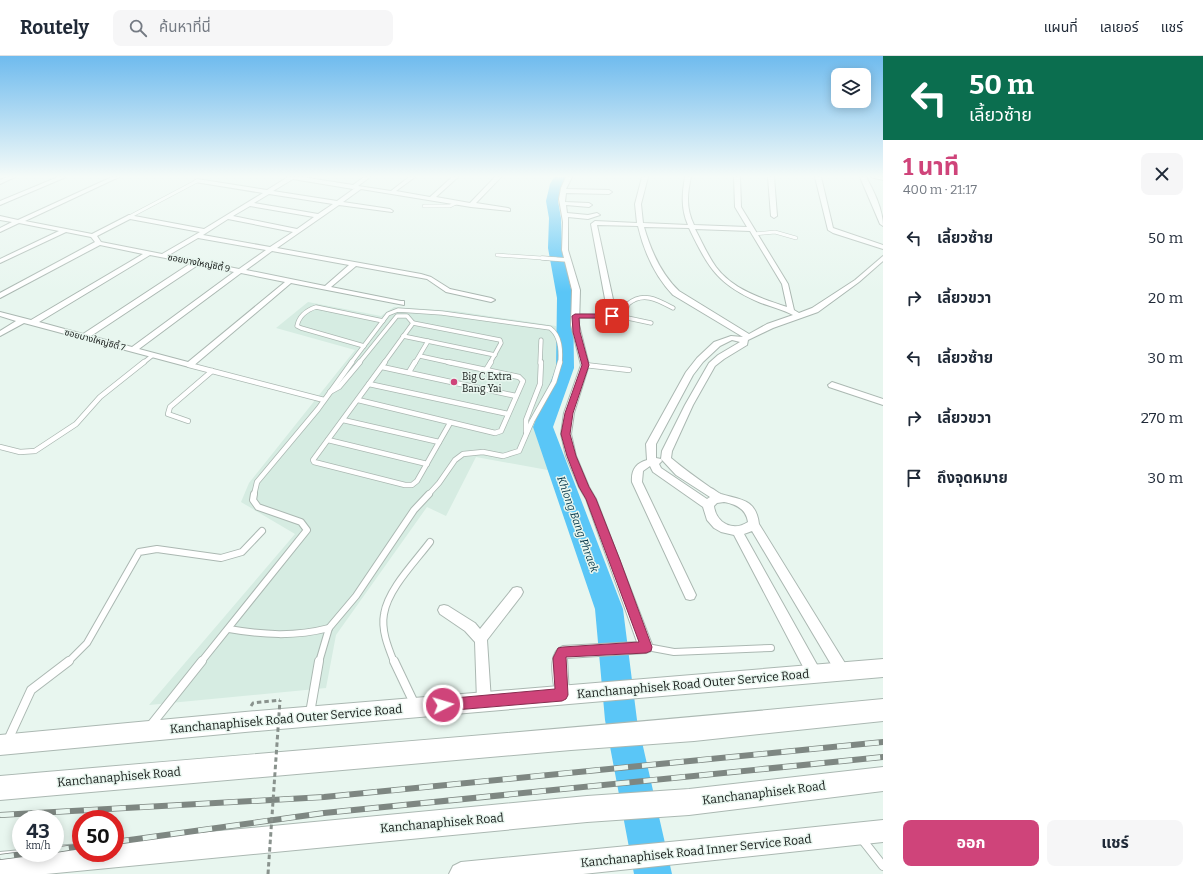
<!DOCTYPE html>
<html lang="th">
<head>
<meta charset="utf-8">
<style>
  body { margin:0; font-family:Bitter,"Noto Sans Thai",serif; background:#f6f6f7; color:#1f2937; height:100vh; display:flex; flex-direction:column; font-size:15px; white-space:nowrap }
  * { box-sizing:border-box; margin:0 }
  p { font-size:13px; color:#747a83 }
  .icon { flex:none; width:22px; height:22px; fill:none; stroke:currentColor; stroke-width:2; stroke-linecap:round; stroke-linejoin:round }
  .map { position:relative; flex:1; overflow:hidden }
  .side { display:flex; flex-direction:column; background:#fff; width:320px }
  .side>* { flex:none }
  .banner { background:#0b6e4f; color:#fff; overflow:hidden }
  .fabs { position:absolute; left:831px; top:12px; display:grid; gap:8px }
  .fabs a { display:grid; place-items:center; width:40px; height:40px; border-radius:8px; background:#fff; box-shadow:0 2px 10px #0003; font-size:20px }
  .speed { position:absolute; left:12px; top:754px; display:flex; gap:8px; font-size:20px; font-weight:700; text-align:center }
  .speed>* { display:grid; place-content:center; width:52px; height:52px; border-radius:50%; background:#fff; box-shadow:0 2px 10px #0003; line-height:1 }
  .speed small { font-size:10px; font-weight:400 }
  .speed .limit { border:6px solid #d22; background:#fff; color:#111 }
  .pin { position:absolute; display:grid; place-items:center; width:34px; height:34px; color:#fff; margin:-17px; border-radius:8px; box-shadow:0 2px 6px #0006 }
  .me { position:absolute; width:44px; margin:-22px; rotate:85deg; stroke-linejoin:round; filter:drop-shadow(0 0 3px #0008) }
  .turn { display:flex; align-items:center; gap:14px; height:84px; padding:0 20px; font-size:18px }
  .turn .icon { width:52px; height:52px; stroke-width:2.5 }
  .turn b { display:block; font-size:28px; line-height:34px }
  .round { display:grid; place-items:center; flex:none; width:42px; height:42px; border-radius:8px; background:#f6f6f7 }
  .overview { display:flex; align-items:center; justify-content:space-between; height:68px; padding:0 20px }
  h1 { font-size:24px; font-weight:700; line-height:30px; color:#cf447a }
  .cta { display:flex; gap:8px; margin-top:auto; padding:8px 20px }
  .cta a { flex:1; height:46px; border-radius:8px; background:#cf447a; color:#fff; font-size:16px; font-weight:700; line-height:46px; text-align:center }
  .cta a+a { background:#f6f6f7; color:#1f2937 }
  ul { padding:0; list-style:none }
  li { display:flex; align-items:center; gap:12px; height:60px; padding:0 20px }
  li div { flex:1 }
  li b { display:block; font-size:15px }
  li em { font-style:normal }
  header { display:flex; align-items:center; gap:24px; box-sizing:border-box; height:56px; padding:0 20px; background:#fff; border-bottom:1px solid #e0e1e3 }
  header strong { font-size:19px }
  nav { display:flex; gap:22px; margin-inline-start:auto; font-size:14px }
  .search { width:280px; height:36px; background:#f6f6f7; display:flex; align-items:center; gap:10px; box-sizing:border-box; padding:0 14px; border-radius:8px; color:#747a83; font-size:15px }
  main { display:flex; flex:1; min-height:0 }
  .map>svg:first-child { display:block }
  .built { fill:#d6ece2 }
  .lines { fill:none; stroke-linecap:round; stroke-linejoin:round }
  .river { fill:#5ac6f7; fill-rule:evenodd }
  .service-far4-casing { stroke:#abb8b2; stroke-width:4 }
  .service-far3-casing { stroke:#abb8b2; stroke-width:5 }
  .service-far2-casing { stroke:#abb8b2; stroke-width:6 }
  .service-far1-casing { stroke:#abb8b2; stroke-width:8 }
  .service-casing { stroke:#abb8b2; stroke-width:10 }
  .minor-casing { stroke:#abb8b2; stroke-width:2 }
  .secondary-casing { stroke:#abb8b2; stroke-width:2 }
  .trunk-casing { stroke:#abb8b2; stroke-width:2 }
  .path { stroke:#89928d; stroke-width:3; stroke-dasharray:4.5 3; stroke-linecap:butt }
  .service-far4 { stroke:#fff; stroke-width:3 }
  .service-far3 { stroke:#fff; stroke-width:3.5 }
  .service-far2 { stroke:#fff; stroke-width:4.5 }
  .service-far1 { stroke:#fff; stroke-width:6 }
  .service { stroke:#fff; stroke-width:8 }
  .minor { fill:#fff; fill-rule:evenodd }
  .secondary { fill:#fff; fill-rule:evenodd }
  .trunk { fill:#fff; fill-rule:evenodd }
  .rail-casing { stroke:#7e8782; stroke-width:6 }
  .rail { stroke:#e8f6ef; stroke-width:4.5; stroke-dasharray:14; stroke-linecap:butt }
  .path-bridge { stroke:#89928d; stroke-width:3; stroke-dasharray:4.5 3; stroke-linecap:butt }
  .route { fill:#cf447a; stroke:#872c4f }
  .poi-dot { fill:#cf447a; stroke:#e8f6ef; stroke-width:1.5 }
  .labels { text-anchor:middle; stroke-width:3; stroke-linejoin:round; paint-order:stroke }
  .far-street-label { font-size:9px; fill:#151917; stroke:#e8f6ef }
  .poi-label { font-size:10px; fill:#151917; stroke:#e8f6ef; text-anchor:start }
  .water-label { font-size:11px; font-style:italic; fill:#013448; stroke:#e8f6ef }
  .near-street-label { font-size:12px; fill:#151917; stroke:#e8f6ef }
</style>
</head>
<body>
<header>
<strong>Routely</strong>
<div class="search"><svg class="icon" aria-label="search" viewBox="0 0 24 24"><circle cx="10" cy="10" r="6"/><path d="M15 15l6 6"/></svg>ค้นหาที่นี่</div>
<nav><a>แผนที่</a><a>เลเยอร์</a><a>แชร์</a></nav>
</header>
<main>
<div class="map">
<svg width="883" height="818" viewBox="0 0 883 818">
  <rect width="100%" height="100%" fill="#e8f6ef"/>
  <path class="built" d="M308,246L381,260L394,251L455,255L556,270L567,298L539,371L553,415L476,401L446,460L427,451L336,579L326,632L149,649L295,478L241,446L249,427L355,294L276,272Z"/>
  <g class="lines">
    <path class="river" d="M554,121H566L562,128L558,145L561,162L562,192L573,242L574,312L553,371L623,553L637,664L672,818H634L605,664L595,553L533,371L556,312L557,242L548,192L549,162L546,145L550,128Z"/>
    <g class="service-far4-casing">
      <g id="service-far4">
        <path d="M424,150H450L456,147"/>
        <path d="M129,161L197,125"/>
        <path d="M754,178L775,176L796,182"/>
        <path d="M497,199L556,203"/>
      </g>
    </g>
    <g class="service-far3-casing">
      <g id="service-far3">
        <path d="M542,202L567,204"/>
        <path d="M575,260L623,261L651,267"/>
        <path d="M624,260L628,248C643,235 658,244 673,252"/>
        <path d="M413,267L500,284L501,287L490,307"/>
        <path d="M403,280L495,299"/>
        <path d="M364,290L301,272L297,270C299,260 307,254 316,251L383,265"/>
        <path d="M420,300L452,307"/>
        <path d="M143,307L153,299"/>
        <path d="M351,307L388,258L398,254L442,257L550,272C561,280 561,295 560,307"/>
        <path d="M359,307L397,260H407L413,267L384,307"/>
        <path d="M415,307L428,285"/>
        <path d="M540,307L541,284"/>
      </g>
    </g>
    <g class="service-far2-casing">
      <g id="service-far2">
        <path d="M385,306L313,404L314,406L405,429H412L417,425L450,367"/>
        <path d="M448,306L486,314"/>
        <path d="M189,309L324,344"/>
        <path d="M585,309L629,314"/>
        <path d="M382,311L516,340"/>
        <path d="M409,316L415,306"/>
        <path d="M369,328L508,358"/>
        <path d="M330,336L339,331L360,306"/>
        <path d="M358,344L495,377L501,375L523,325L519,321L486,314L491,306"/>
        <path d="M343,364L439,386"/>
        <path d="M188,365L168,358L170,351L212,315"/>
        <path d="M526,376V364L540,328L541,306"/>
        <path d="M328,384L427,408"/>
        <path d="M0,391L20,396L35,395L76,368L100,341L144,306"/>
        <path d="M254,439L257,426L318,353L352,306"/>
        <path d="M428,439L439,427L455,404L463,398L483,396L503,400L519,395L532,365L554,326L560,306"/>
      </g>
    </g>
    <g class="service-far1-casing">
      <g id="service-far1">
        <path d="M229,573C263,579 295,581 329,572"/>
        <path d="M647,591L674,596L771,592"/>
        <path d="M68,606L87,587L139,496L157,493L221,502L242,496L262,475"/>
        <path d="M201,606L307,474L301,466L258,451L253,444L254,438"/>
        <path d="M319,606L329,572L356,540L414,454L429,438"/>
        <path d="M394,606C388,591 381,574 384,558C388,533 415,506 430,486"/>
      </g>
    </g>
    <g class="service-casing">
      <g id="service">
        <path d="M394,605L414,647"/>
        <path d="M310,657L319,605"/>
        <path d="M151,669L202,605"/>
        <path d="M8,684L31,634L69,605"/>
        <path d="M861,782L883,810"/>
      </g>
    </g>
    <g class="minor-casing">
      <g id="minor">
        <path d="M7,121H15L0,128V124Z"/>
        <path d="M58,121H66L0,149V145Z"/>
        <path d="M112,121H119L25,165L92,178L129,159L204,173L263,137L195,126L194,125L197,123L267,134L288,121H302L353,129L364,121H370L358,130L391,135L409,121H415L396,135L430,141L452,121H458L436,141L470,147L495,121H501L476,147L508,152L510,153V155L471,151L361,133L343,146L390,153L393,155L392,156L339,149L277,192L421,218L431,221L450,233L491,242L495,244L491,246L446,236L427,223L356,210L331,231L401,245H404V249L291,227L192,311H189L24,267L0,280V275L16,265L0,260V256L31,264L143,198L100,189L0,242V237L95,186L91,181L66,176L0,207V203L59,175L19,167L0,176V172L12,166L0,164V160L18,164ZM293,123L353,133L355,132L337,145L273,135ZM269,138L333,148L318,158L254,147ZM250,150L314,161L297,173L233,160ZM130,163L200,176L162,198L101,186L97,180ZM228,163L293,176L270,191L203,179ZM198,182L266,194L239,213L169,199ZM272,195L349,209L325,230L246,214ZM150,199L191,207L83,278L39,266ZM198,209L234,216L132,291L91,280ZM241,217L285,226L188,306L139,293Z"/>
        <path d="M566,121H572L566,133L609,134L612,136L609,138L566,137L565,146L589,147L592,149L589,151L566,149L567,157L588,159L597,157L600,159L588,163L568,161V194L580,234L579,269L589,309L574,357L571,378L576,400L589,431L596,443L653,591L651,595L646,597L567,602L569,639L567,644L562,646L557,644L555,639C554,625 546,596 563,590L637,586L586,443L579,431L566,400L561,378L564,357L581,309L571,269L572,234L562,194L563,166L559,143L561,132Z"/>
        <path d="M642,121H648L641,148L643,167L688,169C681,153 682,138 685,121H691C687,138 686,153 694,169L747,171L735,151L734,121H740L741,151L788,228L794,254L799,257L812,252L855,224L883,200V205L859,226L818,256L773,272L748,284L747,289L724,303L715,310L693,349L672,395L671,402C684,413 697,422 711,432C714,433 718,437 721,438C741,444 756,443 759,468L848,612L850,616L848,620L843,622L838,620L752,475L744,478L820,614L822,619L820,624L815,625L810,624L734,479L721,476L714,472L707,464L703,451L653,416L650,410L643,415L642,426L696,539L694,543L690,544L686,543L632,426C631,414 636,407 647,404L646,388L686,316L697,302L714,286L731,280L743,281L673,239C655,220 644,196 638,170L597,169L614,248L610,250L606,248L591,168L595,165L637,167L635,148ZM644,171L689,172C709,213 718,229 761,247C772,251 783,254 793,259L767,268L749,278L679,235C661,218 651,195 644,171ZM695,173L750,175L782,228L787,251C762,243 732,233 716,211C708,200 702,186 695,173ZM732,284L740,286L718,299L709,307L685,349L662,395L661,403L663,405L676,419L710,441L707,443L661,412L659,408L662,405L661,403L656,402V388L693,319L703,306L720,290ZM724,446C736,448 746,453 748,466C733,476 716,467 714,450L717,447Z"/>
        <path d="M768,121H774L777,160L774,162L771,160Z"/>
        <path d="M815,121H821L833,172L883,189V193L833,177L828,174Z"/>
        <path d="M860,121H866C874,135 883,154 883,170L880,168Z"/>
        <path d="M871,121H883V124Z"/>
        <path d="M832,326L883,343V349L829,331L828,329Z"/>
        <path d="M517,531L521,532L523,536L521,540L487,584L491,645L489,650L484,652L479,650L477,645L475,586L465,575L440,558L438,554L440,550L444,549L448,550L475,567L480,573L513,532Z"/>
      </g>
    </g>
    <g class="secondary-casing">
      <g id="secondary">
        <path d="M883,603V621L245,676L0,699V679L245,656Z"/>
        <path d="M883,764V786L583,818H449L453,810L461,806L690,784Z"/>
      </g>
    </g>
    <g class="trunk-casing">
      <g id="trunk">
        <path d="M883,643V665L694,685L571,694L0,744V720C294,694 589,672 883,643Z"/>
        <path d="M883,711V735L689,759L587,766L46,818H0V796L21,794V797H55V790L81,788V797H115V785L587,740L689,733Z"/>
      </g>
    </g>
    <path class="path" d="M251,650L253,647L280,644"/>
    <use href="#service-far4" class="service-far4"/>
    <use href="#service-far3" class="service-far3"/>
    <use href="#service-far2" class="service-far2"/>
    <use href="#service-far1" class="service-far1"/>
    <use href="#service" class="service"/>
    <use href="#minor" class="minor"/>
    <use href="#secondary" class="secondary"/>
    <use href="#trunk" class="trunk"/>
    <g class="rail-casing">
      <g id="rail">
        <path d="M0,759L324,741L883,686"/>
        <path d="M115,786L324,757L883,701"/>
        <path d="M55,794L81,790"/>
        <path d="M0,801L31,797"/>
      </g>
    </g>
    <use href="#rail" class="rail"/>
    <path class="path-bridge" d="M268,818L280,644"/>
  </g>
  <linearGradient id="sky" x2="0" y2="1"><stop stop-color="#6fbbee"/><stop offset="0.51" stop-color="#f5fbf8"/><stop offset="1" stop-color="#f5fbf8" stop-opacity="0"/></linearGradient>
  <rect width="883" height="236" fill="url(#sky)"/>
  <path class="route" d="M612,258L615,260L614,262H579L580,276L589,309L573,357L570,378L576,400L589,431L596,443L620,504L652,591L651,595L646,597L566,601L568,639L566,643L562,645L443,655L439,653L437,649L439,645L443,643L555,633L553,602L558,592L563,591L639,586L586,443L579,431L567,400L561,378L565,357L582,309L573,276L572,260L575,258Z"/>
  <circle class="poi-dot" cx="454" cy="326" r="4"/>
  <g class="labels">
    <g class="far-street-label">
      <text transform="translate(199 207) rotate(11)" y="3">ซอยบางใหญ่ซิตี้ 9</text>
      <text transform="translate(95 284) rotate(15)" y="3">ซอยบางใหญ่ซิตี้ 7</text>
    </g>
    <g class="poi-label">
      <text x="462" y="324">Big C Extra<tspan x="462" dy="12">Bang Yai</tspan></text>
    </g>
    <g class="water-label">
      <text transform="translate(578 468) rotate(70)" y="4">Khlong Bang Phraek</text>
    </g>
    <g class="near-street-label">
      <text transform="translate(693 628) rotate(-5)" y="4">Kanchanaphisek Road Outer Service Road</text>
      <text transform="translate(286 663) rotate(-5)" y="4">Kanchanaphisek Road Outer Service Road</text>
      <text transform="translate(119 721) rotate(-5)" y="4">Kanchanaphisek Road</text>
      <text transform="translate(764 737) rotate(-7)" y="4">Kanchanaphisek Road</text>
      <text transform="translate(442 767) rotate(-5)" y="4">Kanchanaphisek Road</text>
      <text transform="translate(696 795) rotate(-6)" y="4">Kanchanaphisek Road Inner Service Road</text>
    </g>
  </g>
</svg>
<div class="fabs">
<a><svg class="icon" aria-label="layers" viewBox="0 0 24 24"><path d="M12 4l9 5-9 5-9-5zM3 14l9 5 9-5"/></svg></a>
</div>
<div class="speed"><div>43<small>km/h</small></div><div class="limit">50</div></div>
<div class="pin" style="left:612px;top:260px;background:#d93025"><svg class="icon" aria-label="arrive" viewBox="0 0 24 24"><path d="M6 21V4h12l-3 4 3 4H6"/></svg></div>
<svg class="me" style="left:443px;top:649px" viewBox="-20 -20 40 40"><circle r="17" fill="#cf447a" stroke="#fff" stroke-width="3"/><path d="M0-11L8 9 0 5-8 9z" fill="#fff"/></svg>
</div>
<section class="side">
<div class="banner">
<div class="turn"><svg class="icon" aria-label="left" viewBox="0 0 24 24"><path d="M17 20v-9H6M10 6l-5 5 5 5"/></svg><div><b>50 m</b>เลี้ยวซ้าย</div></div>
</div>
<div class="overview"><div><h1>1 นาที</h1><p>400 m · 21:17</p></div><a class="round"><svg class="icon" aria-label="close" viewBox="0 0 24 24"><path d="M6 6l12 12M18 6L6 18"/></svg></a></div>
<ul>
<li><svg class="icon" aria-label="left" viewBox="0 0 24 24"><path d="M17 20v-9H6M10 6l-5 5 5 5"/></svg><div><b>เลี้ยวซ้าย</b></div><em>50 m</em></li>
<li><svg class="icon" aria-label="right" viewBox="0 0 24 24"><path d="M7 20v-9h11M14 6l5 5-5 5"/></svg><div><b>เลี้ยวขวา</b></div><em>20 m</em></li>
<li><svg class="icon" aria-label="left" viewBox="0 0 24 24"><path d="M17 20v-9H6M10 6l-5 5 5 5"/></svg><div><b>เลี้ยวซ้าย</b></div><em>30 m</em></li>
<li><svg class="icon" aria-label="right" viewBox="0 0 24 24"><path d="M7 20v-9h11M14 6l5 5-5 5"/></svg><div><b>เลี้ยวขวา</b></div><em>270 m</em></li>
<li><svg class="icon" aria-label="arrive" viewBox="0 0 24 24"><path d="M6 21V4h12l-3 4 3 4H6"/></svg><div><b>ถึงจุดหมาย</b></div><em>30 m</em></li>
</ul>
<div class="cta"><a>ออก</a><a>แชร์</a></div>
</section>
</main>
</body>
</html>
